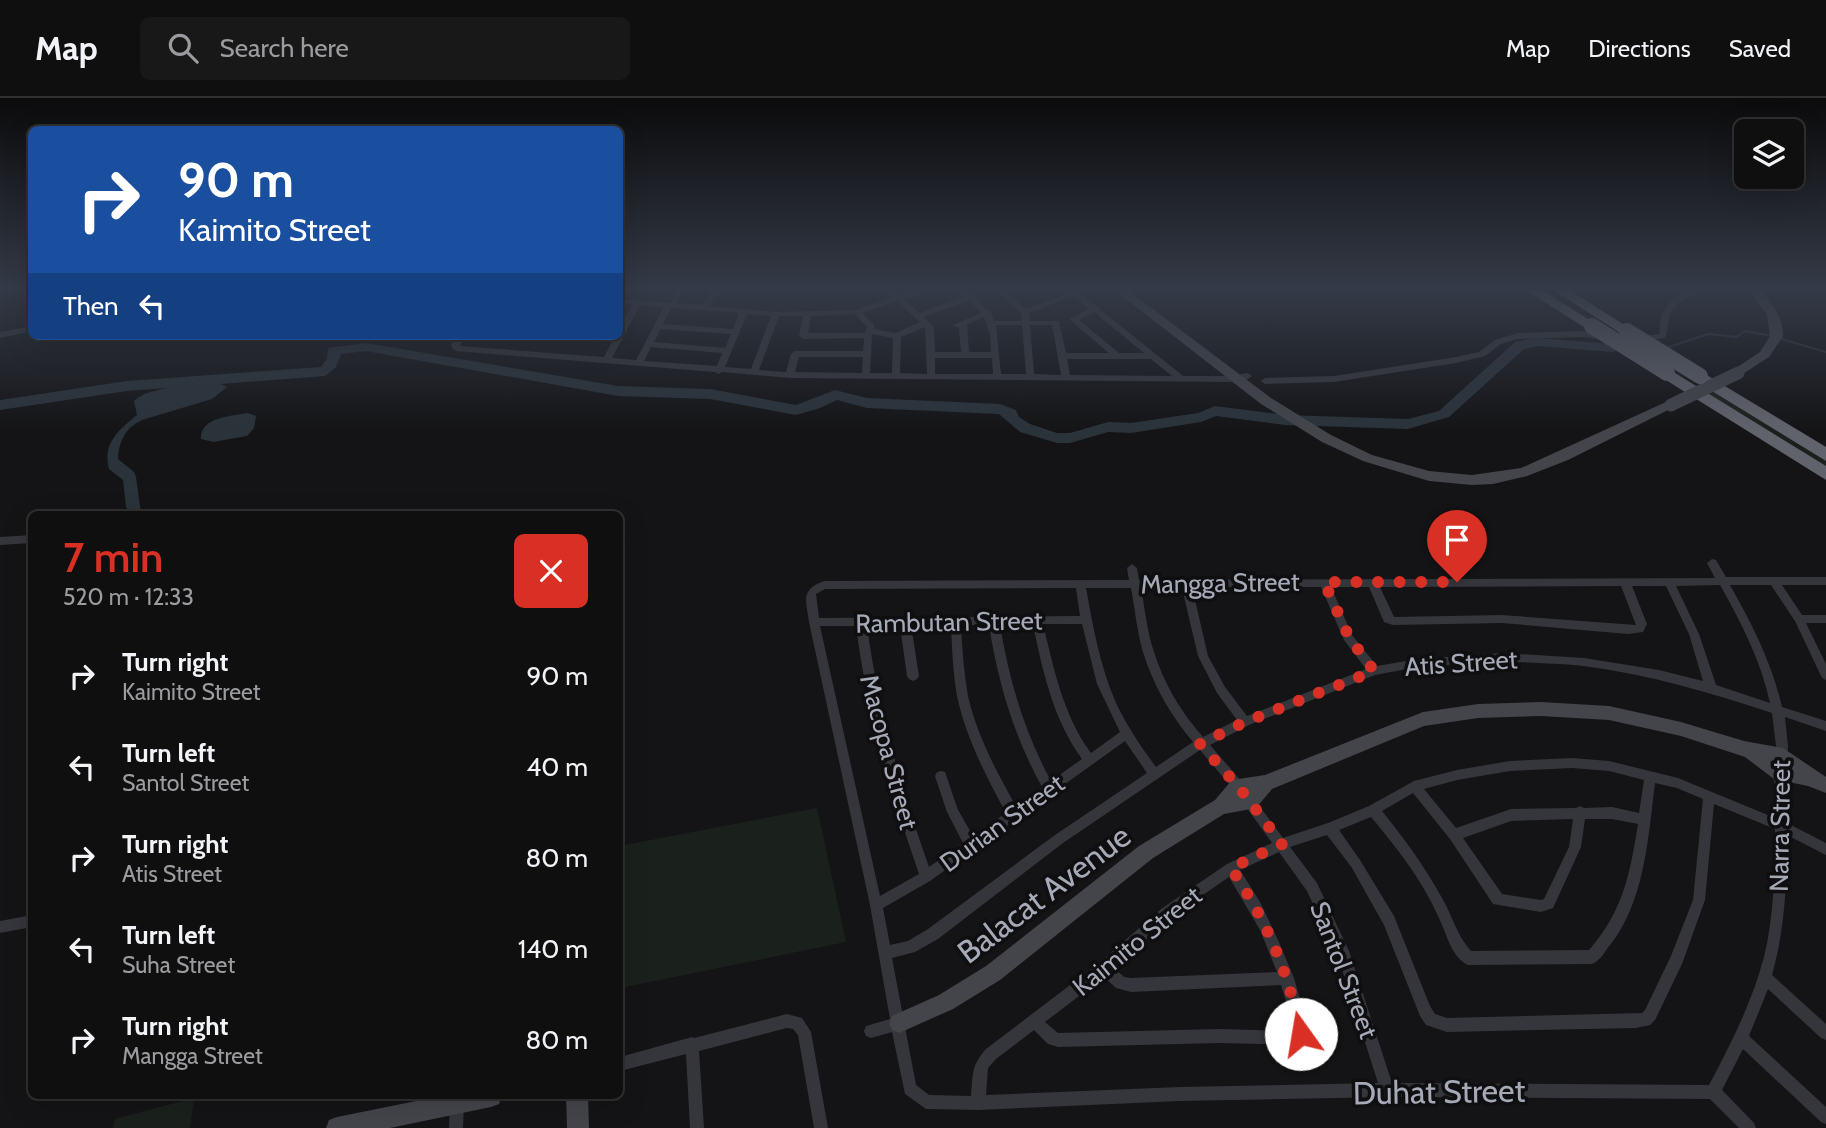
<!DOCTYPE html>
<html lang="en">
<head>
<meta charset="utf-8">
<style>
  body { margin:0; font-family:Cabin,sans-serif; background:#181819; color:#f1f3f6; height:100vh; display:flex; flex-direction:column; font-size:26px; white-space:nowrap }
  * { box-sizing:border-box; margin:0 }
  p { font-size:23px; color:#9b9c9f }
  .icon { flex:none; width:38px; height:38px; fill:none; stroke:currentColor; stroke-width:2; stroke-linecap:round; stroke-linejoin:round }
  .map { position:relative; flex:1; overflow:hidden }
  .drawer { position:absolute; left:28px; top:413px; width:595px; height:588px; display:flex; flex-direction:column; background:#0f0f10; border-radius:10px; box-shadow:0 7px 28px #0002,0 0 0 2px #2f2f30 }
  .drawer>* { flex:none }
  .top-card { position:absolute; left:28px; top:28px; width:595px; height:214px; border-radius:10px; box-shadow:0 7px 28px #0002,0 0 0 2px #2f2f30; background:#1a4fa0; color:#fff; overflow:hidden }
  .controls { position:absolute; left:1734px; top:21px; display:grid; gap:14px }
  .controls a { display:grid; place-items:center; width:70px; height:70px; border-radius:10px; background:#0f0f10; box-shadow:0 7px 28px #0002,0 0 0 2px #2f2f30; font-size:35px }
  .pin { position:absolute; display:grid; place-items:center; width:60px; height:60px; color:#fff; margin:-72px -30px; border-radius:50% 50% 50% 0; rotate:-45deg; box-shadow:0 0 7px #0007 }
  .pin .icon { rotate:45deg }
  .me { position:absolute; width:77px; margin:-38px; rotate:347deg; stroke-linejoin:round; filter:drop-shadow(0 0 5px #0008) }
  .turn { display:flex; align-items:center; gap:24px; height:147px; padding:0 35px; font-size:32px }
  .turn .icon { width:91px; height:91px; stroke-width:2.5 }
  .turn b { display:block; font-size:49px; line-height:60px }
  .then { display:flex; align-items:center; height:66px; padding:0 35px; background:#0003; gap:14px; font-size:26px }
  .round { display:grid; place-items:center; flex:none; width:74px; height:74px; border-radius:10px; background:#181819 }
  .headline { display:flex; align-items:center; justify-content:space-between; height:119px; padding:0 35px }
  h1 { font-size:42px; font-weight:600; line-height:52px; color:#d93025 }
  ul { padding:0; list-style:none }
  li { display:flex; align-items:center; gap:21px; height:91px; padding:0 35px }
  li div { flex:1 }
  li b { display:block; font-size:26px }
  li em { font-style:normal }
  header { display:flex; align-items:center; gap:42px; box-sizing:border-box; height:98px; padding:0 35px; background:#0f0f10; border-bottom:2px solid #2f2f30 }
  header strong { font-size:33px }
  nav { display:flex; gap:38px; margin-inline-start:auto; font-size:24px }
  .search { width:490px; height:63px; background:#181819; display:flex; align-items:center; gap:18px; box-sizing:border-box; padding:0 24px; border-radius:10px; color:#9b9c9f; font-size:26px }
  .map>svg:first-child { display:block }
  .green { fill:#1a211c }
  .water { fill:#2a323a }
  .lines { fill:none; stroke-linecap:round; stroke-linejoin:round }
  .stream { stroke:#2a323a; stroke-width:2 }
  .river { fill:#2a323a; fill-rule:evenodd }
  .street { fill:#35363b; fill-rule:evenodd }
  .secondary { fill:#43454b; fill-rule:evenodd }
  .highway { fill:#61636c; fill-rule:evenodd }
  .secondary-bridge { stroke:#43454b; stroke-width:13 }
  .highway-bridge { stroke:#61636c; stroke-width:16 }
  .route { stroke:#d93025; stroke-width:12; stroke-dasharray:0 21.6 }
  .labels { text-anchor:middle; stroke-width:7; stroke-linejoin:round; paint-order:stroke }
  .street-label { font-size:26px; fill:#a6aab7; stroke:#0f0f11 }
  .near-street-label { font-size:32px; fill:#a6aab7; stroke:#0f0f11 }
</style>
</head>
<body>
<header>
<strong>Map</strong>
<div class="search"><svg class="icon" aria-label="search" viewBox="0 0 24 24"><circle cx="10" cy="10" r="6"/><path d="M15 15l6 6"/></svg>Search here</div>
<nav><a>Map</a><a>Directions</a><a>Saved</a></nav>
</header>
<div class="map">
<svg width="1826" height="1030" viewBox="0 0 1826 1030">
  <rect width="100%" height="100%" fill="#141416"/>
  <g class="green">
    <path d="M1710,288L1826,360V372L1700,293Z"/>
    <path d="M817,710L846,844L620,890V748Z"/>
    <path d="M194,1000L190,1030H113L115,1021Z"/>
  </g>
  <g class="water">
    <path d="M221,286L227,289L212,301L142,322C126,329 119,343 118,361L134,374L136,379L141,415L131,416L126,409L123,382L109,371C102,345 119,332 137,317L134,303C148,288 200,286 221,286Z"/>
    <path d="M248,315L256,318L254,330L247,338L213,344L201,341C200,319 231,318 248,315Z"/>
  </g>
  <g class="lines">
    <g class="stream">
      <path d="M1778,240L1826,254"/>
      <path d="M1666,250L1708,236L1736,239L1745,233L1772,238"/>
    </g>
    <path class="river" d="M1537,240L1613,246L1620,250L1613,254L1537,248L1524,251L1449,319L1408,331L1285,327L1216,318L1201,324L1131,335L1108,334L1070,345H1057L1020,334L999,316L867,310L837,302L820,310L796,317L710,301L618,298L366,253L341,256L336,269L325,278L127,293L0,312V302L127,283L321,269L327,261L328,250L366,245L618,288L710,291L796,307L835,292L867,300L1000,306L1016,312L1019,319L1030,326L1057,335H1070L1108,324L1131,325L1198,315L1215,308L1285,317L1408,321L1439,313L1515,244Z"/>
    <g class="street">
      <path d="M678,190H686L677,205L702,207L713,190H721L710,208L776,214L856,212L893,199L884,190H892L900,197L922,190H932L931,192L904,201L920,215L965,198L957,190H965L988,213H991L994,223H1022L1021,215L993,190H1001L1026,211L1082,190H1092L1091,192L1081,196L1183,278H1229L1248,275L1252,278L1248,281L1229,284L790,280L722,274L719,276L715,274L456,253L452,250L451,246L457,238H465L460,248L604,259L615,238H620V231L632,206L620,205V201L670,205ZM1074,198L1089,211L1069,221L1109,255H1066L1059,223H1030L1029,215ZM970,202L981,215L953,227L954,229H959L961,254H935L934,229L924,219ZM897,203L920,224L896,235L874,231V227L862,215ZM640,207L664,209L636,262L612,260ZM671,210L739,215L733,231L663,226ZM1094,214L1144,255H1119L1079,222ZM747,216L771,218L751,271L725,269ZM855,216L867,229L865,235H808L811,218ZM779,218H803L799,238L803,241L864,240L863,253H795L791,256L786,274L759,272ZM984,219L990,237L991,254H969L967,226ZM996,227H1022L1026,276H1001ZM1030,227H1052L1061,277L1034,276ZM925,229L927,276L900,275L901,239ZM661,231L731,236L725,250L654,244ZM872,236L893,240L892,275H870ZM651,249L722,255L717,268L644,263ZM799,259H863L862,275L795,274ZM935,260H992L993,276H935ZM1067,261H1151L1172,278L1070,277Z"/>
      <path d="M728,190L811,192L837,190H863L859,192L811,196L732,192Z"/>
      <path d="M1712,190H1754L1758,192L1754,194C1730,193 1686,189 1672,213C1667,221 1669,231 1665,240L1638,243V239L1659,236C1660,229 1660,221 1663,214C1672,196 1694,191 1712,190Z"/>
      <path d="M32,228V233L0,240V234Z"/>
      <path d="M1584,233L1604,236L1608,239L1604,242L1584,239L1518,241L1501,246L1485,258L1456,265L1334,284L1265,286L1261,283L1265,280L1334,278L1456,259L1479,254L1495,242L1518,235Z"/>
      <path d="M549,238H578L587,241L583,244L553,241Z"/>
      <path d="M32,437V445L0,447V439Z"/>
      <path d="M1712,461L1716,462L1726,479H1826V487H1782L1802,517H1826V525H1806L1826,566V582L1822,580L1795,523L1771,487H1730C1752,526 1772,565 1782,609L1826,623V633L1785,619L1788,648L1786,675L1787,725L1826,745V757L1787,737C1787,784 1785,831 1772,877L1826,926V942L1821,940L1768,891L1749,938L1826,1009V1026L1821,1024L1743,951L1722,992L1754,1025L1756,1030H1739L1710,1001L1387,999L1180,1003L978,1012L926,1011L905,996L892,934L871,940L866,938L864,933L866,928L890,921L870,807L809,524C806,502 800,492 824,483L1129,482L1127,470L1132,466L1137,470L1139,482L1715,480L1707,465ZM1720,487C1741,524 1761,563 1770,605L1716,587L1699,536L1676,488ZM1621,488L1636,527L1502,517L1394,519L1380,489ZM1632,488H1666L1689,536L1703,583L1659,572L1584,560L1502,555L1418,561L1377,568L1352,537L1331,489H1369L1384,524L1393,527L1502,525L1628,536L1643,534L1647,526ZM1192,489H1321L1344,542L1366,571L1247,618L1225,589L1208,558ZM1076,490L1080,518L819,520L816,496L825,491ZM1086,490H1131C1135,511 1137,534 1143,554C1153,587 1171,618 1193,644L1156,669C1141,649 1127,628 1116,605C1100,568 1093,529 1086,490ZM1141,490H1182L1198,558L1217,595L1237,622L1203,639C1181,614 1164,586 1154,554C1147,534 1145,511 1141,490ZM1043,526H1082L1097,586L1120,634L1091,655C1063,617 1054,571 1043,526ZM911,527H951C952,551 953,575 957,598C966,640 986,678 1006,715L973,738L958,712L945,674L941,673L937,674L935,678L947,714L963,745L929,769C901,690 878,611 867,528H900L907,578L909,581L913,583L917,581L919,578ZM961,527H989C998,585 1014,638 1042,689L1016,708C996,673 977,637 968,598C964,575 962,551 961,527ZM1000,527H1033C1043,574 1053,621 1082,661L1051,683C1024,633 1009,582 1000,527ZM820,528H856C867,614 891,695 919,776L880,798ZM1502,563C1529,565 1556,565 1583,568C1648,576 1711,595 1772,615L1776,648L1774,675L1775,720L1678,680L1609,663L1572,660L1510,663L1457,672L1414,683L1369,708L1328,725L1283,740L1242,684L1210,647L1249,627L1375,577L1418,569ZM1125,643L1147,675L1055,737L928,831L908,843L890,847L883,810L930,783ZM1200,652L1234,692L1272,745L1227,766L1161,811L1099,865L986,951C971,968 973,976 971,998L929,997L916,987L892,860L915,854L938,841L1063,745ZM1572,670L1609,673L1644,682L1639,715L1612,709L1584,710L1580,708L1576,710L1511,711L1456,730L1424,691L1457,682L1510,673ZM1655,685L1677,690L1703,701L1693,802L1671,858L1645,912L1642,915L1447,920L1435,916L1430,908L1394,818L1360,762L1339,732L1371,719C1398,751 1426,787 1442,827C1448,841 1453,860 1468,867L1592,866C1599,863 1603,857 1607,851C1645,806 1648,740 1655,685ZM1413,695L1450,741L1493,806L1541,814L1553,810L1581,749L1585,721H1612L1638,726C1630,776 1623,813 1589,852L1471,853C1457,838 1452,817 1442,800C1425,769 1404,740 1382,713ZM1714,706L1775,731C1775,774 1774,817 1764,859C1752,904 1731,946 1709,987L1392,985L1349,853L1317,785L1290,749L1327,737L1352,770L1384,827L1420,918L1426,927L1447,934L1636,930L1650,927L1655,922L1682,866L1705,802ZM1573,721L1569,749L1544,801L1541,802L1502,796L1463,740L1511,723ZM1279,754L1307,793L1338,859L1378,985L1180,989L986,997L988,970L996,961L1034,932L1048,946L1058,949L1219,945L1297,947C1306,943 1309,939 1308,929L1294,880L1278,842L1260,804L1240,772ZM1229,779L1260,832L1277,874L1131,880L1124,879L1114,870L1171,819ZM1104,879L1116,890L1131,894L1281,887L1295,933L1219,931L1058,935L1045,924Z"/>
      <path d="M32,817V829L0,835V823Z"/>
      <path d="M787,916L802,920L811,934L828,1030H814L798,937L793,931L787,930L699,953L704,1030H690L686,956L620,973V959L692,939L694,940Z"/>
      <path d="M457,998L462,1000L464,1005L463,1030H449L450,1005L452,1000Z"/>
    </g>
    <g class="secondary">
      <path d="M1112,190H1125L1271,300L1331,337L1372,357L1429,373L1472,377L1521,370L1666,304L1671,303L1678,307L1568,362L1527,378L1493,386L1472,387L1429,383L1363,363L1322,344L1261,306Z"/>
      <path d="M1746,190H1758C1771,204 1783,218 1783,238L1769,259L1738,279L1733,278V272L1760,254L1770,238L1767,216Z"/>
      <path d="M1541,604L1609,608L1681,624L1744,643L1783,650L1826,679V695L1808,688L1774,681L1745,659L1681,638L1609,622L1541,618L1478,620L1424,628L1272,691L1256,710L1224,716L1153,760L1000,882L953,911L899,935L892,932L889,925L892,918L939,897L986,868L1139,748L1215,702L1232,682L1265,677L1423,614L1478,606Z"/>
      <path d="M441,998H502L499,1006L491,1009L390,1030H326L329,1022L337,1019Z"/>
      <path d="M566,998H588L589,1030H567Z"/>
    </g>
    <g class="highway">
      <path d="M1523,190H1539L1599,228L1597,231H1587Z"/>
      <path d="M1550,190H1566L1634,233L1627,238L1622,236Z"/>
      <path d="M1667,270L1826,368V382L1661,279L1659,275Z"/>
      <path d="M1700,273L1826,349V363L1694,282L1692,278L1694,274Z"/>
    </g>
    <path class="secondary-bridge" d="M1671,307L1738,275"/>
    <g class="highway-bridge">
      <path d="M1592,228L1667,275"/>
      <path d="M1627,233L1700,278"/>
    </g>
  </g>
  <linearGradient id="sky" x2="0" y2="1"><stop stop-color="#0b0b0c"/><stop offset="0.57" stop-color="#343a47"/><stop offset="1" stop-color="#343a47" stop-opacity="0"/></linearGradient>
  <rect width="1826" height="334" fill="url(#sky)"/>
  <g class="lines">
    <path class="route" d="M1301,936C1301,923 1296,911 1292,899C1278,850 1259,812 1231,770L1282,746L1238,688L1200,646L1245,624L1374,573L1349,539L1324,484H1457"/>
  </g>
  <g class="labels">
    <g class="street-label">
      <text transform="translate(1220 485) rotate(-1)" y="9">Mangga Street</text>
      <text transform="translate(949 524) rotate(-1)" y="9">Rambutan Street</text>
      <text transform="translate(1461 565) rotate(-4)" y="9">Atis Street</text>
      <text transform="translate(889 654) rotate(75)" y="9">Macopa Street</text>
      <text transform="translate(1002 725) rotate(-36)" y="9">Durian Street</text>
      <text transform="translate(1780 728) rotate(-89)" y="9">Narra Street</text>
      <text transform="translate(1137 843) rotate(-39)" y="9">Kaimito Street</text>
      <text transform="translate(1344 872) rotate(69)" y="9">Santol Street</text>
    </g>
    <g class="near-street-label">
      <text transform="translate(1044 796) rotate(-37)" y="11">Balacat Avenue</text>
      <text transform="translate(1439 994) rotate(-1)" y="11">Duhat Street</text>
    </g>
  </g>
</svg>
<div class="controls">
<a><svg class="icon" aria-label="layers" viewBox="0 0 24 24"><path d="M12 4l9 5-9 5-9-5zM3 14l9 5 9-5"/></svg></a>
</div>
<div class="pin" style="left:1457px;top:484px;background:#d93025"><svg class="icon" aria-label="arrive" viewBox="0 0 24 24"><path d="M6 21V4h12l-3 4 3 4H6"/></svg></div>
<svg class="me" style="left:1301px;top:936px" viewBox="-20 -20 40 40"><circle r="19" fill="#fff"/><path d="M0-13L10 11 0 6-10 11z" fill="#d93025"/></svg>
<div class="top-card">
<div class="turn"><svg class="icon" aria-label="right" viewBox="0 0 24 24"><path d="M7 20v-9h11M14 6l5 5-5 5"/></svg><div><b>90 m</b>Kaimito Street</div></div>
<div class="then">Then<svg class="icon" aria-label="left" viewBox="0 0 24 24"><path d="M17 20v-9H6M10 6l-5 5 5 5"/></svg></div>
</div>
<section class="drawer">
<div class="headline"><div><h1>7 min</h1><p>520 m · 12:33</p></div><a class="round" style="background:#d93025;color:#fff"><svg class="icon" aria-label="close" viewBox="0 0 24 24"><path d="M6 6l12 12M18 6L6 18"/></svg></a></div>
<ul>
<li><svg class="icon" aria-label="right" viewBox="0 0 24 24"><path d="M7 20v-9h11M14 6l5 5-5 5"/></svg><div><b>Turn right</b><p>Kaimito Street</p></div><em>90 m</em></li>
<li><svg class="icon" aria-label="left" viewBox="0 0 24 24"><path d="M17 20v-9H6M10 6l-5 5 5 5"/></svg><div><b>Turn left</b><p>Santol Street</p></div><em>40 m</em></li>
<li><svg class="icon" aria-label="right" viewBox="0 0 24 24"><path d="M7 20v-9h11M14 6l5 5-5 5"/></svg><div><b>Turn right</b><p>Atis Street</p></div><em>80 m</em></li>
<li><svg class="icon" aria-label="left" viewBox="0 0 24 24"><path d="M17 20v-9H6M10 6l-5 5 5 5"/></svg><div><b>Turn left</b><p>Suha Street</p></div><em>140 m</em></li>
<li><svg class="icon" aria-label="right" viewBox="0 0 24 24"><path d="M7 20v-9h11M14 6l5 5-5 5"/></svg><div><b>Turn right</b><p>Mangga Street</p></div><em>80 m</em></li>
</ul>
</section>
</div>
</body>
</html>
